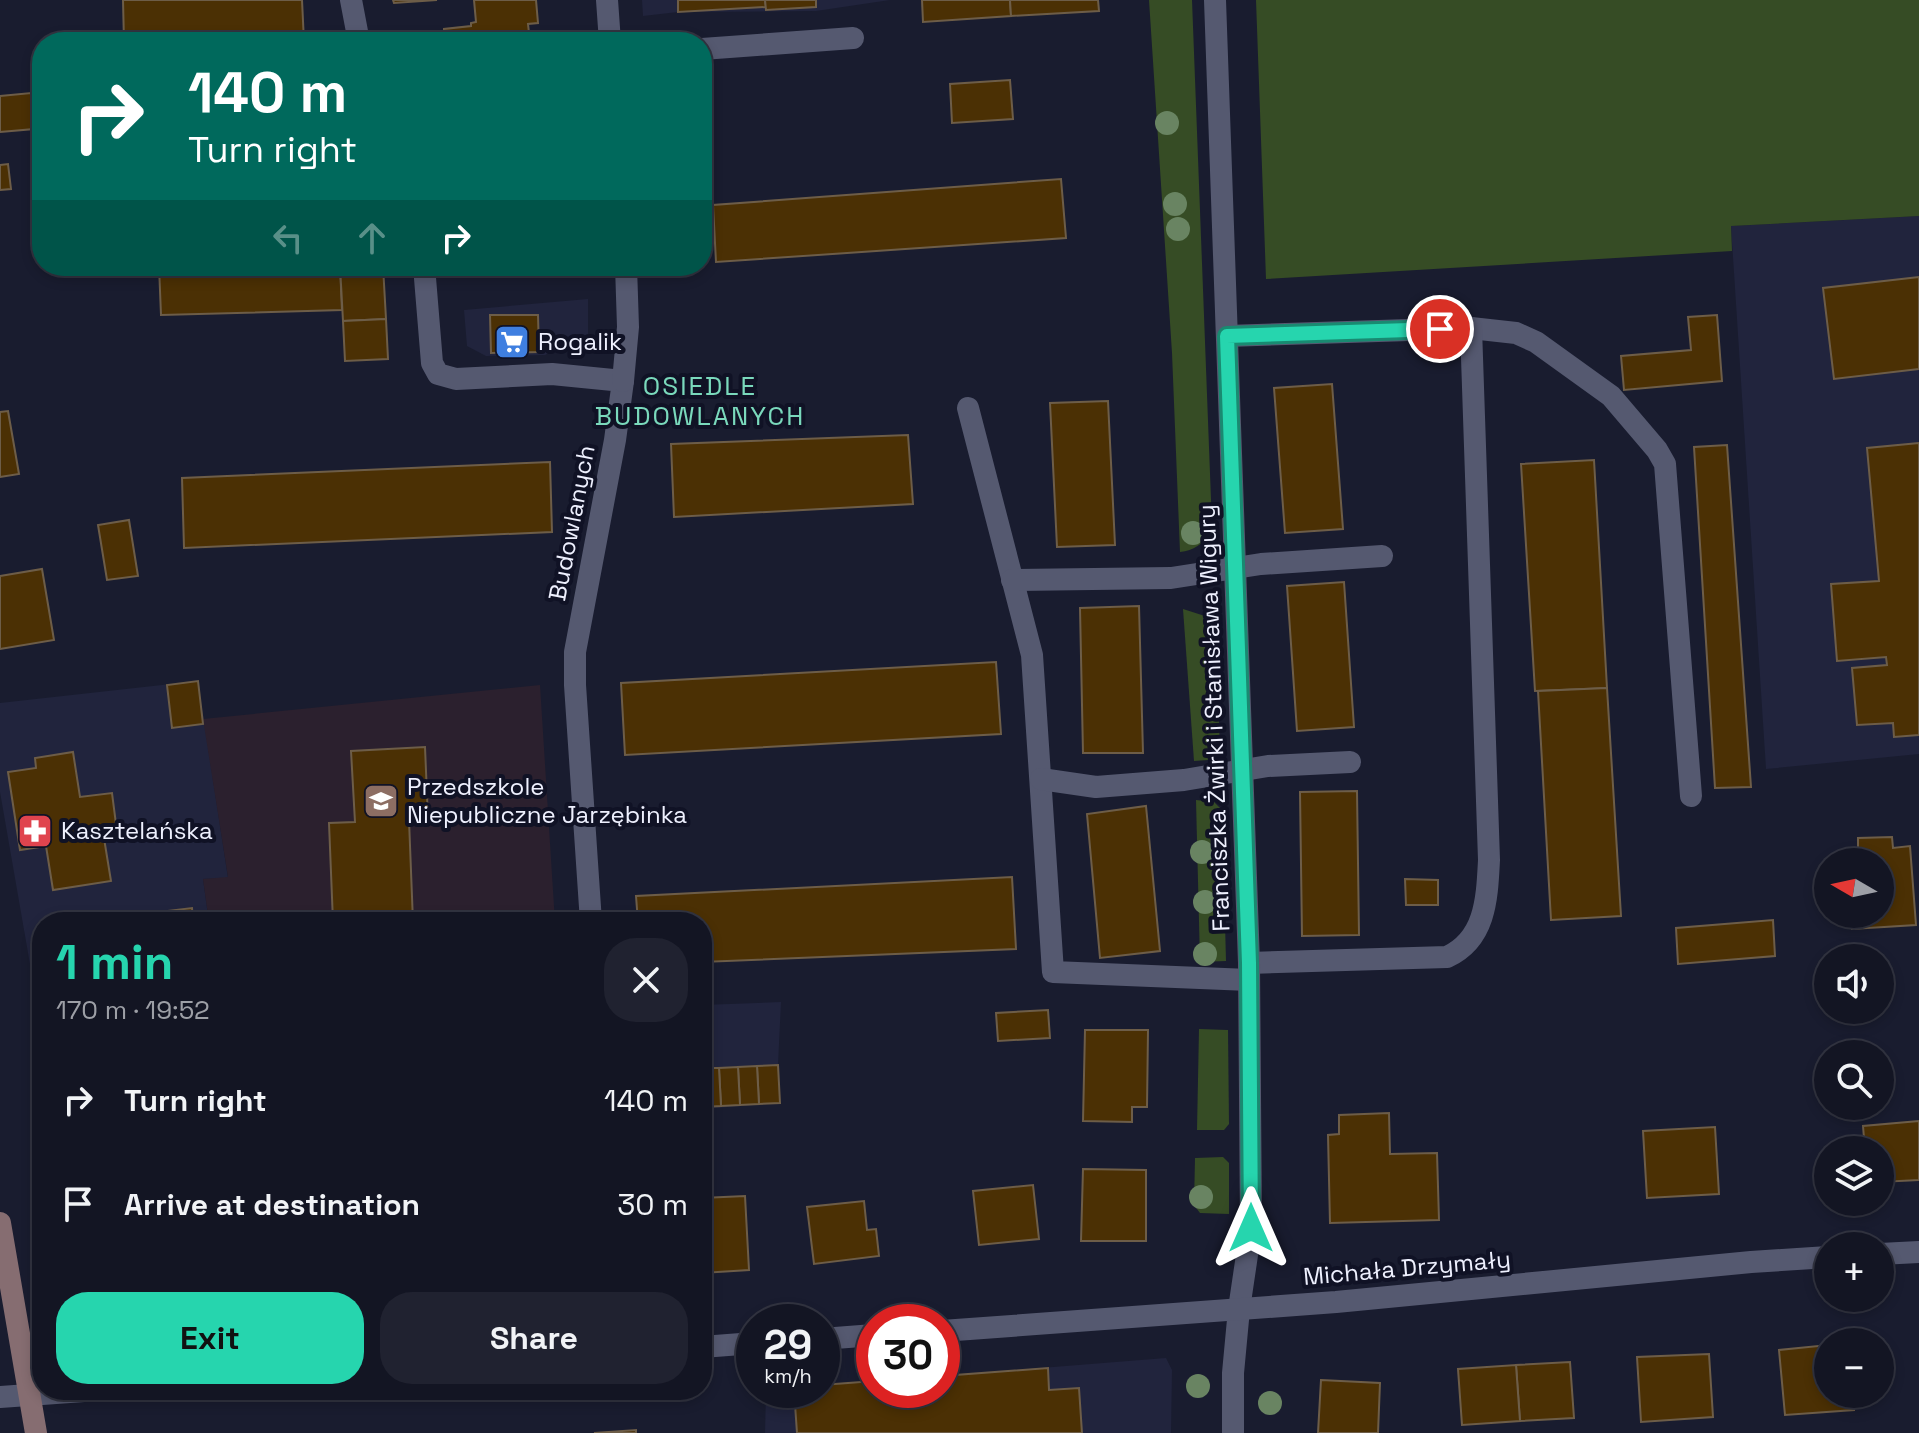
<!DOCTYPE html>
<html lang="en">
<head>
<meta charset="utf-8">
<style>
  body { margin:0; font-family:"Space Grotesk",sans-serif; background:#202230; color:#f1f3f6; height:100vh; display:flex; flex-direction:column; font-size:30px; white-space:nowrap }
  * { box-sizing:border-box; margin:0 }
  p { font-size:26px; color:#9d9fa6 }
  .icon { flex:none; width:44px; height:44px; fill:none; stroke:currentColor; stroke-width:2; stroke-linecap:round; stroke-linejoin:round }
  .map { position:relative; flex:1; overflow:hidden }
  .panel { position:absolute; left:32px; top:912px; width:680px; height:488px; display:flex; flex-direction:column; background:#131523; border-radius:32px; box-shadow:0 4px 12px #0003,0 0 0 2px #323441 }
  .panel>* { flex:none }
  .guide { position:absolute; left:32px; top:32px; width:680px; height:244px; border-radius:32px; box-shadow:0 4px 12px #0003,0 0 0 2px #323441; background:#00695c; color:#fff; overflow:hidden }
  .needle { width:52px; rotate:279deg }
  .fabs { position:absolute; left:1814px; top:848px; display:grid; gap:16px }
  .fabs a { display:grid; place-items:center; width:80px; height:80px; border-radius:50%; background:#131523; box-shadow:0 4px 12px #0003,0 0 0 2px #323441; font-size:40px }
  .speed { position:absolute; left:736px; top:1304px; display:flex; gap:16px; font-size:40px; font-weight:700; text-align:center }
  .speed>* { display:grid; place-content:center; width:104px; height:104px; border-radius:50%; background:#131523; box-shadow:0 4px 12px #0003,0 0 0 2px #323441; line-height:1 }
  .speed small { font-size:20px; font-weight:400 }
  .speed .limit { border:12px solid #d22; background:#fff; color:#111 }
  .pin { position:absolute; display:grid; place-items:center; width:68px; height:68px; color:#fff; margin:-34px; border:4px solid #fff; border-radius:50%; box-shadow:0 2px 8px #0007 }
  .me { position:absolute; width:88px; margin:-44px; rotate:0deg; stroke-linejoin:round; filter:drop-shadow(0 0 6px #0008) }
  .turn { display:flex; align-items:center; gap:28px; height:168px; padding:0 24px; font-size:36px }
  .turn .icon { width:104px; height:104px; stroke-width:2.5 }
  .turn b { display:block; font-size:56px; line-height:68px }
  .lanes { display:flex; align-items:center; height:76px; padding:0 24px; background:#0003; justify-content:center; gap:40px; direction:ltr }
  .lanes .off { opacity:.35 }
  .round { display:grid; place-items:center; flex:none; width:84px; height:84px; border-radius:32px; background:#202230 }
  .overview { display:flex; align-items:center; justify-content:space-between; height:136px; padding:0 24px }
  h1 { font-size:48px; font-weight:700; line-height:60px; color:#26d5ae }
  .primary-button { display:flex; gap:16px; margin-top:auto; padding:16px 24px }
  .primary-button a { flex:1; height:92px; border-radius:32px; background:#26d5ae; color:#111; font-size:32px; font-weight:700; line-height:92px; text-align:center }
  .primary-button a+a { background:#202230; color:#f1f3f6 }
  ul { padding:0; list-style:none }
  li { display:flex; align-items:center; gap:24px; height:104px; padding:0 24px }
  li div { flex:1 }
  li b { display:block; font-size:30px }
  li em { font-style:normal }
  .map>svg:first-child { display:block }
  .built { fill:#21243d }
  .education { fill:#2b202e }
  .green { fill:#364c25 }
  .building { fill:#4b3004; stroke:#6d5d48; stroke-width:2 }
  .lines { fill:none; stroke-linecap:round; stroke-linejoin:round }
  .service { stroke:#555970; stroke-width:22 }
  .minor { stroke:#555970; stroke-width:22 }
  .secondary { stroke:#866d71; stroke-width:22 }
  .tree { fill:#698462 }
  .route-casing { stroke:#198a71; stroke-width:20 }
  .route { stroke:#26d5ae; stroke-width:14 }
  .labels { text-anchor:middle; stroke-width:8; stroke-linejoin:round; paint-order:stroke }
  .poi-label { font-size:24px; fill:#eef0fe; stroke:#101225; text-anchor:start }
  .street-label { font-size:24px; fill:#eef0fe; stroke:#101225 }
  .neighbourhood-label { font-size:26px; letter-spacing:2px; fill:#7ad9bc; stroke:#101225 }
</style>
</head>
<body>
<div class="map">
<svg width="1919" height="1433" viewBox="0 0 1919 1433">
  <rect width="100%" height="100%" fill="#191c2f"/>
  <g class="built">
    <path d="M642,0H890L816,11L678,12L643,16Z"/>
    <path d="M1919,216V754L1766,769L1731,226Z"/>
    <path d="M588,299V334L545,355L486,356L467,346L464,310Z"/>
    <path d="M198,681L228,878L203,879L209,922H42V1033L0,792V703Z"/>
    <path d="M781,1002L778,1065L780,1103L702,1109V1005Z"/>
    <path d="M1166,1358L1172,1370L1171,1433H765L766,1390H822V1385L874,1381V1390H942V1376Z"/>
  </g>
  <path class="education" d="M540,685L555,922H209L203,879L228,877L203,719Z"/>
  <g class="green">
    <path d="M1149,0H1192L1212,526V534C1202,543 1194,551 1180,552L1172,353Z"/>
    <path d="M1256,0H1919V216L1731,226L1732,251L1266,279Z"/>
    <path d="M1183,609L1208,617L1216,625L1220,752L1208,760L1194,761Z"/>
    <path d="M1196,800L1214,802L1222,810L1226,961L1200,962Z"/>
    <path d="M1199,1029L1228,1030L1229,1124L1224,1130H1197Z"/>
    <path d="M1223,1157L1229,1163V1214L1200,1213L1194,1205L1195,1158Z"/>
  </g>
  <g class="building">
    <path d="M123,0H302L304,42H124Z"/>
    <path d="M393,0H437L394,3Z"/>
    <path d="M474,0H536L538,23L528,24L530,42H401L400,37L444,33V29L471,26V23L476,22Z"/>
    <path d="M678,0H765L766,7L678,12Z"/>
    <path d="M765,0H816V7L766,10Z"/>
    <path d="M922,0H1010L1011,16L923,22Z"/>
    <path d="M1010,0H1098L1099,11L1011,16Z"/>
    <path d="M1010,80L1013,119L952,123L950,84Z"/>
    <path d="M31,93L34,129L0,132V96Z"/>
    <path d="M8,164L11,189L0,190V165Z"/>
    <path d="M1061,179L1066,238L716,262L713,205Z"/>
    <path d="M159,266H340L342,310L161,315Z"/>
    <path d="M340,266H383L386,319L343,321Z"/>
    <path d="M502,266H552V272L503,275Z"/>
    <path d="M1919,277V369L1834,379L1823,288Z"/>
    <path d="M490,315H538L539,352L491,353Z"/>
    <path d="M1717,315L1722,381L1624,390L1621,356L1691,350L1688,317Z"/>
    <path d="M386,319L388,359L345,361L343,321Z"/>
    <path d="M1332,384L1343,529L1285,533L1274,388Z"/>
    <path d="M1108,401L1115,545L1057,547L1050,403Z"/>
    <path d="M8,411L19,474L0,477V412Z"/>
    <path d="M908,435L913,504L674,517L671,444Z"/>
    <path d="M1919,443V735L1894,737L1893,723L1857,725L1852,668L1887,665L1886,657L1837,661L1831,584L1879,581L1867,448Z"/>
    <path d="M1727,445L1751,787L1715,788L1694,447Z"/>
    <path d="M1594,460L1607,688L1535,691L1521,464Z"/>
    <path d="M550,462L552,532L184,548L182,478Z"/>
    <path d="M129,520L138,576L107,580L98,525Z"/>
    <path d="M42,569L54,640L0,649V576Z"/>
    <path d="M1344,582L1354,727L1297,731L1287,586Z"/>
    <path d="M1139,606L1143,753H1083L1080,608Z"/>
    <path d="M996,662L1001,734L625,755L621,683Z"/>
    <path d="M198,681L203,724L172,728L167,685Z"/>
    <path d="M1607,688L1621,916L1551,920L1538,691Z"/>
    <path d="M425,747L428,819L409,820L413,922H333L329,823L355,822L351,751Z"/>
    <path d="M73,752L80,797L112,793L116,824L102,826L111,881L53,890L46,846L20,850L8,772L36,768L35,758Z"/>
    <path d="M1357,791L1359,935L1302,936L1300,792Z"/>
    <path d="M1146,806L1160,951L1100,958L1087,814Z"/>
    <path d="M1892,837L1893,848L1910,846L1916,925L1852,929L1851,914H1880V862H1849L1848,850L1858,849V838Z"/>
    <path d="M1012,877L1016,949L702,962V922H638L636,896Z"/>
    <path d="M1405,879L1438,880V905H1406Z"/>
    <path d="M192,908L193,922H118V917Z"/>
    <path d="M1773,920L1775,956L1678,964L1676,928Z"/>
    <path d="M1048,1010L1050,1038L998,1041L996,1013Z"/>
    <path d="M1085,1030H1148L1147,1107H1132V1122L1083,1121Z"/>
    <path d="M778,1065L780,1103L759,1104L757,1066Z"/>
    <path d="M757,1066L759,1104L740,1105L738,1067Z"/>
    <path d="M738,1067L740,1105L721,1106L719,1068Z"/>
    <path d="M702,1068H719L721,1106L702,1107Z"/>
    <path d="M1389,1113L1390,1154L1437,1153L1439,1220L1330,1223L1328,1135L1339,1134V1115Z"/>
    <path d="M1919,1121V1180L1880,1182V1150H1865L1863,1126Z"/>
    <path d="M1715,1127L1719,1194L1647,1198L1643,1131Z"/>
    <path d="M1083,1169L1146,1170V1241H1081Z"/>
    <path d="M1033,1185L1039,1239L979,1245L973,1191Z"/>
    <path d="M745,1196L749,1270L702,1273V1198Z"/>
    <path d="M864,1201L867,1230L876,1229L879,1256L814,1264L807,1207Z"/>
    <path d="M1828,1345V1394H1853L1854,1410L1785,1415L1779,1350Z"/>
    <path d="M1709,1354L1713,1417L1641,1422L1637,1357Z"/>
    <path d="M1570,1362L1574,1418L1520,1421L1516,1365Z"/>
    <path d="M1516,1365L1520,1421L1462,1425L1458,1369Z"/>
    <path d="M1048,1368L1049,1390L1079,1388L1082,1433H797L794,1390H822V1385L874,1381V1390H942V1376Z"/>
    <path d="M1321,1380L1380,1383L1378,1433H1318Z"/>
    <path d="M636,1430V1433H594Z"/>
  </g>
  <g class="lines">
    <g class="service">
      <path d="M702,49L853,38"/>
      <path d="M1471,328L1516,333L1536,342L1611,396L1657,450L1665,464L1691,796"/>
      <path d="M1227,336L1471,328L1489,860C1487,898 1486,939 1447,957L1249,963"/>
      <path d="M968,408L1032,655L1053,972L1249,980"/>
      <path d="M1012,580L1171,578L1261,564L1382,556"/>
      <path d="M1041,779L1096,787L1184,780L1268,766L1350,762"/>
    </g>
    <g class="minor">
      <path d="M351,0L359,42"/>
      <path d="M607,0L610,42"/>
      <path d="M1215,0L1249,963L1251,1228L1239,1309L1233,1373V1433"/>
      <path d="M424,266L432,363L438,374L456,379L552,374L623,381L615,440L575,652V685L591,922"/>
      <path d="M623,381L628,327L626,266"/>
      <path d="M1880,1254L1919,1252"/>
      <path d="M942,1331L1336,1302L1751,1262L1828,1257"/>
      <path d="M822,1339L874,1335"/>
      <path d="M702,1347L754,1343"/>
      <path d="M0,1397L98,1390"/>
    </g>
    <path class="secondary" d="M0,1223L36,1433"/>
  </g>
  <g class="tree">
    <circle cx="1167" cy="123" r="12"/>
    <circle cx="1175" cy="204" r="12"/>
    <circle cx="1178" cy="229" r="12"/>
    <circle cx="1193" cy="533" r="12"/>
    <circle cx="1202" cy="852" r="12"/>
    <circle cx="1205" cy="902" r="12"/>
    <circle cx="1205" cy="954" r="12"/>
    <circle cx="1201" cy="1197" r="12"/>
    <circle cx="1198" cy="1386" r="12"/>
    <circle cx="1270" cy="1403" r="12"/>
  </g>
  <g class="lines">
    <g class="route-casing">
      <path id="route" d="M1251,1228L1249,963L1227,336L1440,329"/>
    </g>
    <use href="#route" class="route"/>
  </g>
  <defs>
    <g id="supermarket-square" transform="scale(1.8)"><rect x="-9" y="-9" width="18" height="18" rx="4" fill="#3f7fe0" stroke="#101225"/><path d="M-6-5.5h2.5l.6 2H6L4.5 2H-2.5L-4.4-4H-6ZM-1.5 3.2a1.3 1.3 0 1 0 .1 0ZM3 3.2a1.3 1.3 0 1 0 .1 0Z" fill="#fff"/></g>
    <g id="school-square" transform="scale(1.8)"><rect x="-9" y="-9" width="18" height="18" rx="4" fill="#8d6e63" stroke="#101225"/><path d="M0-5L7-2L0 1L-7-2ZM-4 1L0 2.5L4 1V4Q0 6-4 4Z" fill="#fff"/></g>
    <g id="pharmacy-square" transform="scale(1.8)"><rect x="-9" y="-9" width="18" height="18" rx="4" fill="#e0444e" stroke="#101225"/><path d="M-2-6h4v4h4v4h-4v4h-4v-4h-4v-4h4Z" fill="#fff"/></g>
  </defs>
  <g fill-rule="evenodd">
    <use href="#supermarket-square" x="512" y="342"/>
    <use href="#school-square" x="381" y="801"/>
    <use href="#pharmacy-square" x="35" y="831"/>
  </g>
  <g class="labels">
    <g class="poi-label">
      <text x="538" y="350">Rogalik</text>
      <text x="407" y="795">Przedszkole<tspan x="407" dy="28">Niepubliczne Jarzębinka</tspan></text>
      <text x="61" y="839">Kasztelańska</text>
    </g>
    <g class="street-label">
      <text transform="translate(572 523) rotate(-79)" y="8">Budowlanych</text>
      <text transform="translate(1214 718) rotate(-92)" y="8">Franciszka Żwirki i Stanisława Wigury</text>
      <text transform="translate(1407 1268) rotate(-5)" y="8">Michała Drzymały</text>
    </g>
    <g class="neighbourhood-label">
      <text x="700" y="395">OSIEDLE<tspan x="700" dy="30">BUDOWLANYCH</tspan></text>
    </g>
  </g>
</svg>
<div class="fabs">
<a><svg class="needle" viewBox="-14 -14 28 28"><path d="M0-13l5 13h-10z" fill="#e53935"/><path d="M0 13l5-13h-10z" fill="#9d9fa6"/></svg></a>
<a><svg class="icon" aria-label="sound" viewBox="0 0 24 24"><path d="M4 9h4l5-4v14l-5-4H4zM17 9q2 3 0 6"/></svg></a>
<a><svg class="icon" aria-label="search" viewBox="0 0 24 24"><circle cx="10" cy="10" r="6"/><path d="M15 15l6 6"/></svg></a>
<a><svg class="icon" aria-label="layers" viewBox="0 0 24 24"><path d="M12 4l9 5-9 5-9-5zM3 14l9 5 9-5"/></svg></a>
<a>+</a>
<a>−</a>
</div>
<div class="speed"><div>29<small>km/h</small></div><div class="limit">30</div></div>
<div class="pin" style="left:1440px;top:329px;background:#d93025"><svg class="icon" aria-label="arrive" viewBox="0 0 24 24"><path d="M6 21V4h12l-3 4 3 4H6"/></svg></div>
<svg class="me" style="left:1251px;top:1228px" viewBox="-20 -20 40 40"><path d="M0-17L14 15 0 8-14 15z" fill="#26d5ae" stroke="#fff" stroke-width="4"/></svg>
<div class="guide">
<div class="turn"><svg class="icon" aria-label="right" viewBox="0 0 24 24"><path d="M7 20v-9h11M14 6l5 5-5 5"/></svg><div><b>140 m</b>Turn right</div></div>
<div class="lanes"><svg class="icon off" aria-label="left" viewBox="0 0 24 24"><path d="M17 20v-9H6M10 6l-5 5 5 5"/></svg><svg class="icon off" aria-label="ahead" viewBox="0 0 24 24"><path d="M12 20V5M6 11l6-6 6 6"/></svg><svg class="icon" aria-label="right" viewBox="0 0 24 24"><path d="M7 20v-9h11M14 6l5 5-5 5"/></svg></div>
</div>
<section class="panel">
<div class="overview"><div><h1>1 min</h1><p>170 m · 19:52</p></div><a class="round"><svg class="icon" aria-label="close" viewBox="0 0 24 24"><path d="M6 6l12 12M18 6L6 18"/></svg></a></div>
<ul>
<li><svg class="icon" aria-label="right" viewBox="0 0 24 24"><path d="M7 20v-9h11M14 6l5 5-5 5"/></svg><div><b>Turn right</b></div><em>140 m</em></li>
<li><svg class="icon" aria-label="arrive" viewBox="0 0 24 24"><path d="M6 21V4h12l-3 4 3 4H6"/></svg><div><b>Arrive at destination</b></div><em>30 m</em></li>
</ul>
<div class="primary-button"><a>Exit</a><a>Share</a></div>
</section>
</div>
</body>
</html>
